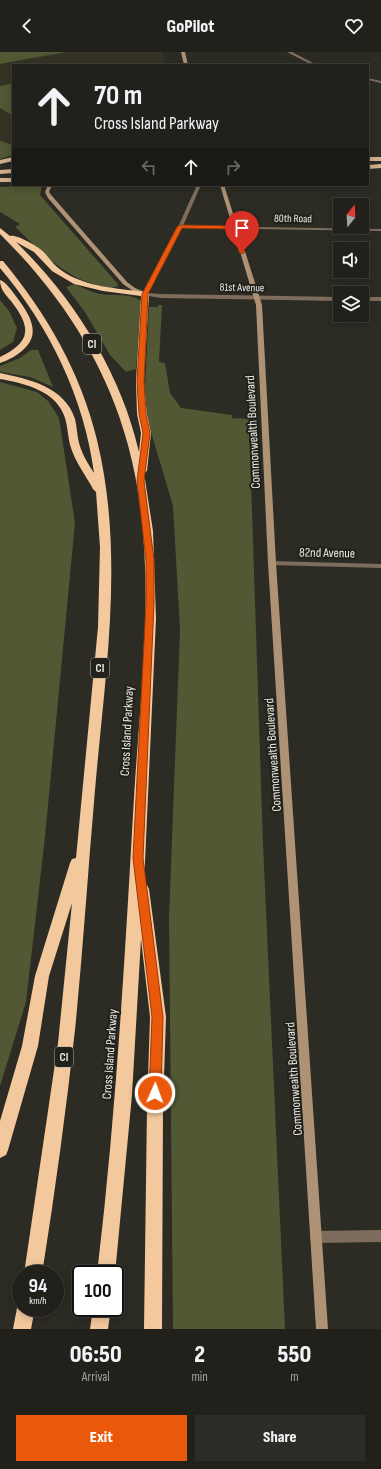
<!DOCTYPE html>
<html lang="en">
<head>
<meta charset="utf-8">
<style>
  body { margin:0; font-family:"Sofia Sans Condensed",sans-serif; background:#2d2d28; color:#f1f3f6; height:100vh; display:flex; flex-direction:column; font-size:15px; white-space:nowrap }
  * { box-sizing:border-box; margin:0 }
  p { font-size:13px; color:#a2a3a3 }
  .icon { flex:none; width:22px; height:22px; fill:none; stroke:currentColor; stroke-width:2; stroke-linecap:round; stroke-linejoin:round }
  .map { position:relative; height:1277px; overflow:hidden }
  .drawer { display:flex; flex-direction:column; background:#21201b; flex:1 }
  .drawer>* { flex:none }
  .guide { position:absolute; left:12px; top:12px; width:357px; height:122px; border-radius:0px; box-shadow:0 2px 10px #0003,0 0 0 1px #3e3e3a; background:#21201b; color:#f1f3f6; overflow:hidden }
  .needle { width:26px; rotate:18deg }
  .fabs { position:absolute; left:333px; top:146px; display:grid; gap:8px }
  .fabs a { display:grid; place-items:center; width:36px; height:36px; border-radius:0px; background:#21201b; box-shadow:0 2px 10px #0003,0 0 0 1px #3e3e3a; font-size:20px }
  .speed { position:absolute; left:12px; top:1213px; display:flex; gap:8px; font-size:20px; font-weight:700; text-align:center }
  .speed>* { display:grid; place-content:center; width:52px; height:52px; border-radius:50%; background:#21201b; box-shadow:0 2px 10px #0003,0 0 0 1px #3e3e3a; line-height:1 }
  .speed small { font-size:10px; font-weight:400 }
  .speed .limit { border:2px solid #111; border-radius:6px; background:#fff; color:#111 }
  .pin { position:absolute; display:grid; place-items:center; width:34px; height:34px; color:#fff; margin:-41px -17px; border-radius:50% 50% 50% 0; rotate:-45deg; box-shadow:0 0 4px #0007 }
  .pin .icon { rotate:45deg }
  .me { position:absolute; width:44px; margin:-22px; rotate:2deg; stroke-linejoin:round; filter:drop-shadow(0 0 3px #0008) }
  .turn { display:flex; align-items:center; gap:14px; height:84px; padding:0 16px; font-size:18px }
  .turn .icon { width:52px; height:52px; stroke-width:2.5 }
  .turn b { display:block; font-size:28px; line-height:34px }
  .lanes { display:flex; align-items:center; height:38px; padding:0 16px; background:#0003; justify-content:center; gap:20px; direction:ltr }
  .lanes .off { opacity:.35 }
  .eta { display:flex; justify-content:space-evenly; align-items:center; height:68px; text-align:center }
  .eta b { font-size:24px; font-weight:800; line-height:28px }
  .action { display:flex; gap:8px; margin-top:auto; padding:8px 16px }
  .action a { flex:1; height:46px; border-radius:0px; background:#ea580c; color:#fff; font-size:16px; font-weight:800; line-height:46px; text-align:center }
  .action a+a { background:#2d2d28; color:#f1f3f6 }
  header { display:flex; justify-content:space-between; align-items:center; height:52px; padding:0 16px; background:#21201b; font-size:18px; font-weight:800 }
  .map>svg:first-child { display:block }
  .built { fill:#353325 }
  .green { fill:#525734 }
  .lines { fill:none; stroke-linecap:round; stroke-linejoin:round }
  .street { fill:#7e6d5c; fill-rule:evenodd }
  .secondary { fill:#ad9276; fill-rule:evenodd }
  .primary { fill:#d2ae8b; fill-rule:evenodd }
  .highway { fill:#f3c89d; fill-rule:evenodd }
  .route { fill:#ea580c; stroke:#983908 }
  .labels { text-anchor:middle; stroke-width:4; stroke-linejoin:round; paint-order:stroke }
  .far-street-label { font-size:11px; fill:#ebeae6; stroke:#22211a }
  .shield { fill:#22211a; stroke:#afaea9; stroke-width:1 }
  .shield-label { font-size:12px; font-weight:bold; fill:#ebeae6 }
  .street-label { font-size:13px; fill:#ebeae6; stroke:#22211a }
</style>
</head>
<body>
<header><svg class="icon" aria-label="back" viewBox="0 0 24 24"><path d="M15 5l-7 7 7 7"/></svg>GoPilot<svg class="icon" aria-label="heart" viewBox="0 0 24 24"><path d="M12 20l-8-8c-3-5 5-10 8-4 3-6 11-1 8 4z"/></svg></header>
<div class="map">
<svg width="381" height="1277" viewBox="0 0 381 1277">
  <rect width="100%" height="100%" fill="#2c2b24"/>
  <path class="built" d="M0,0H162L165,13H13V102H0Z"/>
  <g class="green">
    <path d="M0,0H66L0,12Z"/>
    <path d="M13,31V64L0,56V34Z"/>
    <path d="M0,89L13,93V103L0,107Z"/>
    <path d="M42,133L40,143L117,231L118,234C111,237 104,235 97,233C63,225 39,197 15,175L20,172L0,160V135Z"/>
    <path d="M75,232C82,235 89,239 96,241C110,245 130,240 141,249L136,317L126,320L110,303L85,260L66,235Z"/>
    <path d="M0,248L9,259L17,276L13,290L0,298Z"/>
    <path d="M158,253H162L159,310L165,311L170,341L181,356L232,363V366L249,367L263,792L285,1277H173L169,865L180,578L173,454L148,370L145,336L149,255H158Z"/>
    <path d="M31,298H38L53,335L30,325L0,320V314L20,306Z"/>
    <path d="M0,330L37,340L48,349L59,366L75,471L45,785L26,950L0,1034Z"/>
  </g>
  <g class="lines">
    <g class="street">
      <path d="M287,0H292L317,13H312Z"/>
      <path d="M368,26L381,29V31L368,28Z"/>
      <path d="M197,133H201L183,174L381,177V179L182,176L148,241L161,242L340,245V249L161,246L143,243L142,242L178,175Z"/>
      <rect x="362" y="245" width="19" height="4"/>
      <path d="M269,509L381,512V516L272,513L268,511Z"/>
      <path d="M381,1178V1190L316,1191L312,1189L310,1185L312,1181L316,1179Z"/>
    </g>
    <g class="secondary">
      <path d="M181,0H185L188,13H184Z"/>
      <path d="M48,133H52L49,140L52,144L127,230L135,236L147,241V243C138,243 130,237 123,232L48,146L45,140Z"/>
      <path d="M220,133H224L262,253L276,511L328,1277H316L268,511L256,253Z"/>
    </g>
    <g class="primary">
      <path d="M13,105V109L0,112V108Z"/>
      <rect x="368" y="105" width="13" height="4"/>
      <path d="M381,112V116L368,117V113Z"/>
      <path d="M13,117V121L0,122V118Z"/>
      <rect x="0" y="126" width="13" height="4"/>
    </g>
    <g class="highway">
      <path d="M0,176L10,184C16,182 35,193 40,197C47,202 51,210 57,215C81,235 115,236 145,240L149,242L144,329L147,362L151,381L147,419L144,421L153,479L156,567L144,832L147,833L149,837L166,965L163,1056L162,1277H144L147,1056L150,965L141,887L132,1043L115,1222H97C116,1063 125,904 134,745C141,629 159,508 128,393C106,311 60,241 0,182ZM16,190L34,200L52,219L74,232L103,239L141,244L136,329L137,362L141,381L139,400C121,321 74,246 16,190Z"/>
      <path d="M0,209H3C47,262 81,321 97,388C125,503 105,622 95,738C88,818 83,898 75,978C66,1059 55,1141 42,1222H24L58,991L72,851L49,924L38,994L8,1098L6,1103L0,1106V1069L22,994L35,924L70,811L72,807L76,806L98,575L100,495L96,440L93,437C86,424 76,411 71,396C68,387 68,376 65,366C57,339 24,331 0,327V321C29,327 65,335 75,367C77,375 77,383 79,391C82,402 88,412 94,421C84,345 49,274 0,216Z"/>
      <path d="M0,228C6,230 11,238 15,243C27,259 43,280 24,297C18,303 9,308 0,311V305C31,290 32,276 11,249C5,242 0,237 0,228Z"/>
      <path d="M21,1249V1256H35L31,1277H13L17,1256Z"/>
      <path d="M93,1256H111L108,1277H90Z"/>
    </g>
  </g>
  <path class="route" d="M180,173L236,174L245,200L242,202L239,200L232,177L182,176L148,242L144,329L146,362L150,381L144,429L154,508V551L143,806L163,965L161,1041L160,1045L155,1047L151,1045L149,1041L152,965L133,806L146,551V508L137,429L143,381L139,362L137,329L142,242L177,175Z"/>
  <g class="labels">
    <g class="far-street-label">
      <text transform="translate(293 166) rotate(1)" y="4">80th Road</text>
      <text transform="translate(242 235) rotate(1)" y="4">81st Avenue</text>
    </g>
    <g class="shield">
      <rect x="83" y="282" width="18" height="20" rx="3"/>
      <rect x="91" y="606" width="18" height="20" rx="3"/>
      <rect x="55" y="995" width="18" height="20" rx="3"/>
    </g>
    <g class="shield-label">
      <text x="92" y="296">CI</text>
      <text x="100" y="620">CI</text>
      <text x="64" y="1009">CI</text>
    </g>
    <g class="street-label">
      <text transform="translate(252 380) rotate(-93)" y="5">Commonwealth Boulevard</text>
      <text transform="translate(327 500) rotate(1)" y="5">82nd Avenue</text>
      <text transform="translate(126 679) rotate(-87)" y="5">Cross Island Parkway</text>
      <text transform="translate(272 703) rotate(-94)" y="5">Commonwealth Boulevard</text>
      <text transform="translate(109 1002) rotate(-86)" y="5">Cross Island Parkway</text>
      <text transform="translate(293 1027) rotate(-94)" y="5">Commonwealth Boulevard</text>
    </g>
  </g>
</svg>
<div class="fabs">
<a><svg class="needle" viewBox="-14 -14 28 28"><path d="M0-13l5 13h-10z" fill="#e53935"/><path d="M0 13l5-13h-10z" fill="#a2a3a3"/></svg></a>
<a><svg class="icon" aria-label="sound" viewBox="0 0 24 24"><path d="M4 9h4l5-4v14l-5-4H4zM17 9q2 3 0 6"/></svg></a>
<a><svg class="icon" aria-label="layers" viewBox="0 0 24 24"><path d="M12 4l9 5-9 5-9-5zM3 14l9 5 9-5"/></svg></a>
</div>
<div class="speed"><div>94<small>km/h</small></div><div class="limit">100</div></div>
<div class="pin" style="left:242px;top:200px;background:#d93025"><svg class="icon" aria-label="arrive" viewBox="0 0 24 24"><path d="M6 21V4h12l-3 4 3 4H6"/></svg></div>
<svg class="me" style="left:155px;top:1041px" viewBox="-20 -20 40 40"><circle r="17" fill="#ea580c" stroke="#fff" stroke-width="3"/><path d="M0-11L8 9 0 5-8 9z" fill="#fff"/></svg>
<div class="guide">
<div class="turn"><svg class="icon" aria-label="ahead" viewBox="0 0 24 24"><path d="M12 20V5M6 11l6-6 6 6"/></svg><div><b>70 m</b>Cross Island Parkway</div></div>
<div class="lanes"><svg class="icon off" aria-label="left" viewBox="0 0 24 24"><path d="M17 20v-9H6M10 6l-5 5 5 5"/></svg><svg class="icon" aria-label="ahead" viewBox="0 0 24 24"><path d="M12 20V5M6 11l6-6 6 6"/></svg><svg class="icon off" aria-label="right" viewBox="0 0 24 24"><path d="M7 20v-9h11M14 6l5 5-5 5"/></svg></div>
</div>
</div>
<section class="drawer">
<div class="eta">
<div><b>06:50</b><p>Arrival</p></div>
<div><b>2</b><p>min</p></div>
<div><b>550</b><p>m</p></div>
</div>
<div class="action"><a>Exit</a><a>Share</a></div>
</section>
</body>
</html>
